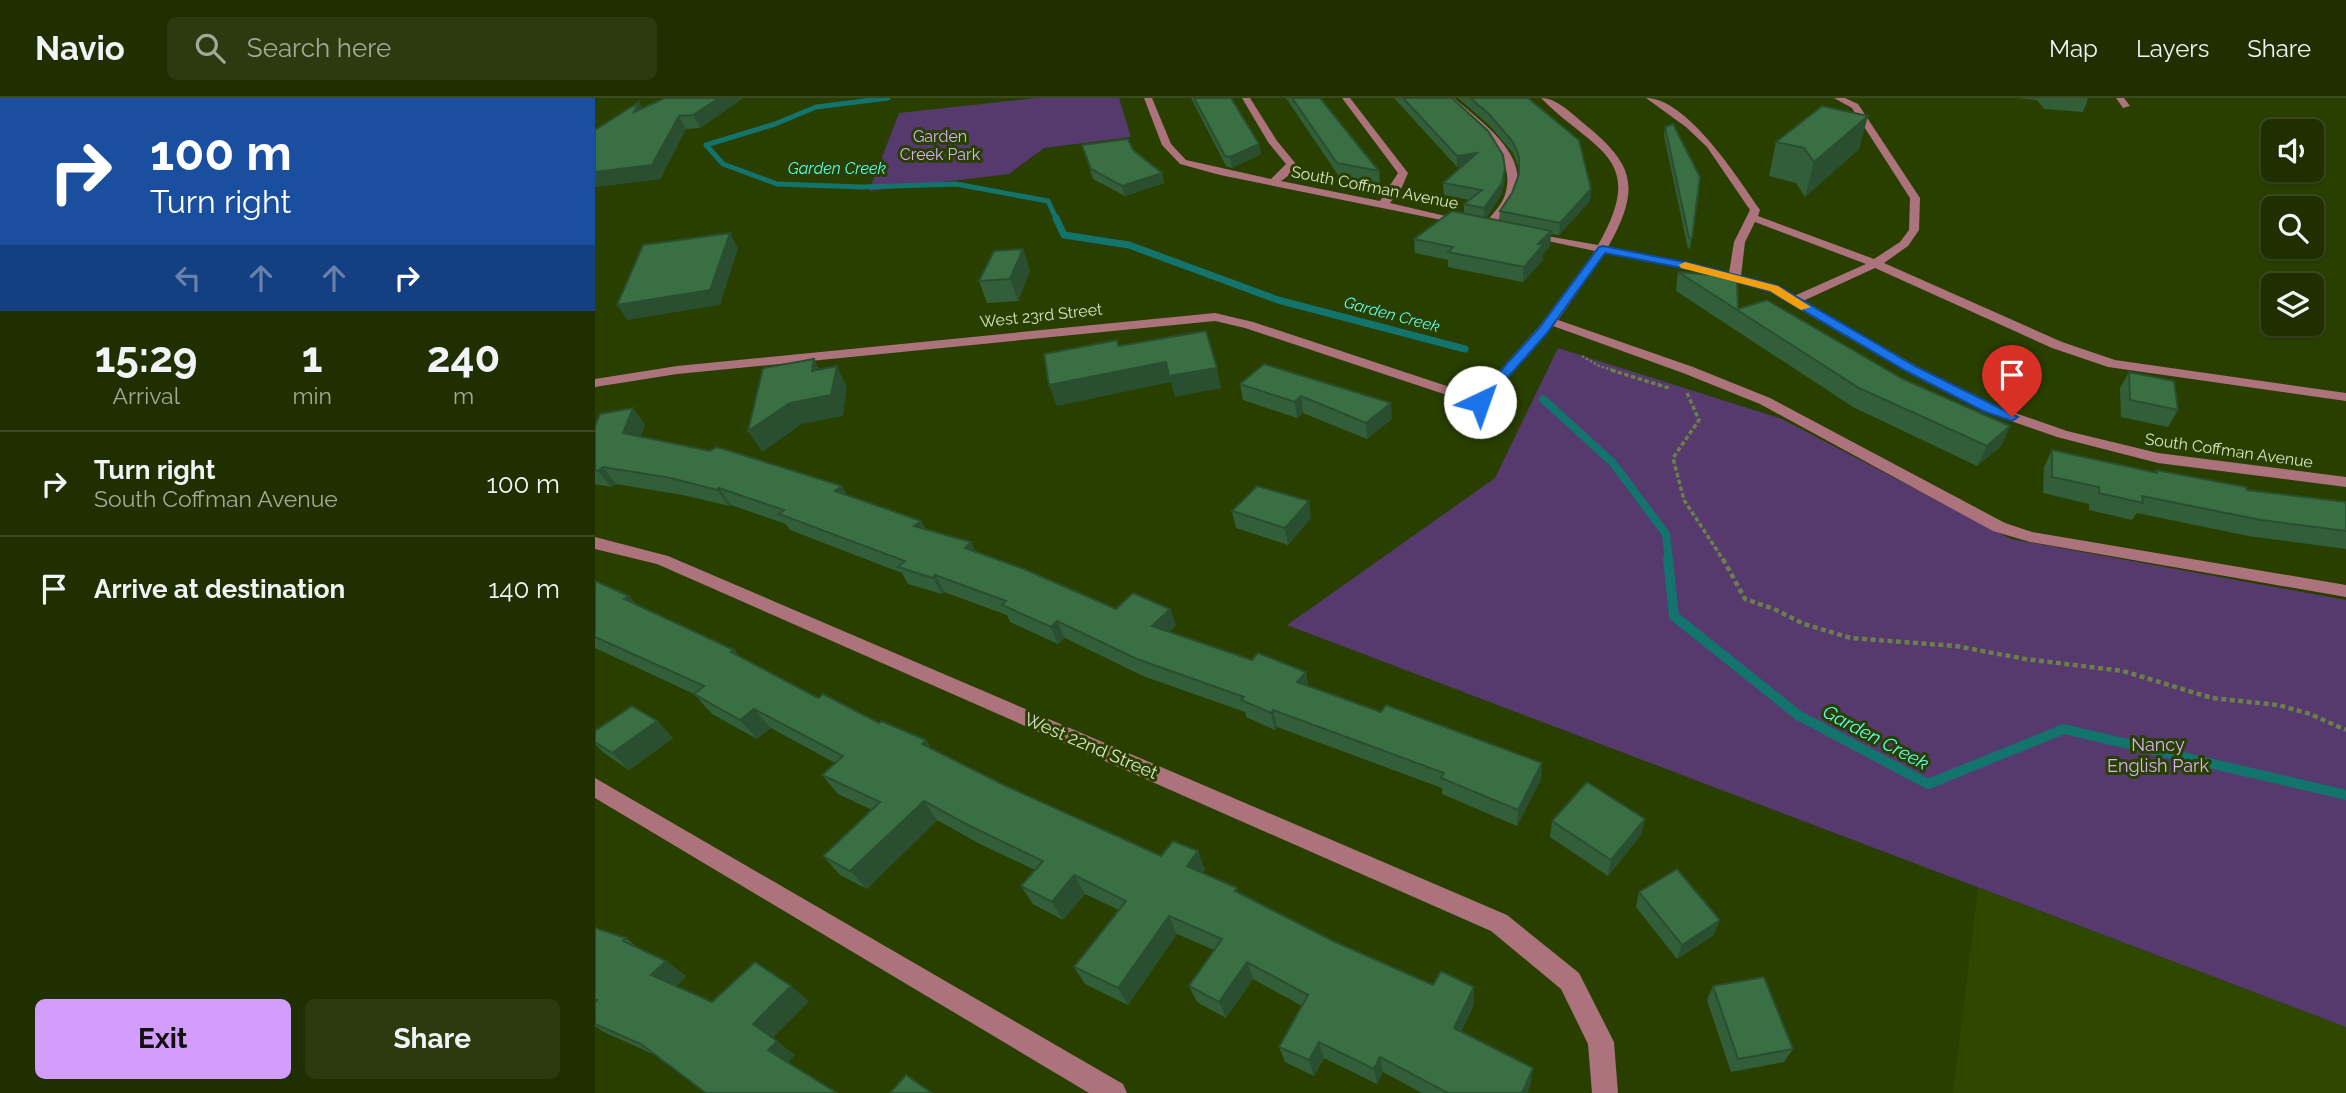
<!DOCTYPE html>
<html lang="en">
<head>
<meta charset="utf-8">
<style>
  body { margin:0; font-family:Raleway,sans-serif; background:#2c3b0f; color:#f1f3f6; height:100vh; display:flex; flex-direction:column; font-size:26px; white-space:nowrap }
  * { box-sizing:border-box; margin:0 }
  p { font-size:23px; color:#a1a999 }
  .icon { flex:none; width:38px; height:38px; fill:none; stroke:currentColor; stroke-width:2; stroke-linecap:round; stroke-linejoin:round }
  .map { position:relative; flex:1; overflow:hidden }
  .sheet { display:flex; flex-direction:column; background:#1f2f00; width:595px }
  .sheet>* { flex:none }
  .banner { background:#1a4fa0; color:#fff; overflow:hidden }
  .tools { position:absolute; left:1666px; top:21px; display:grid; gap:14px }
  .tools a { display:grid; place-items:center; width:63px; height:63px; border-radius:10px; background:#1f2f00; box-shadow:0 2px 5px #0004,0 0 0 2px #3c4a22; font-size:35px }
  .pin { position:absolute; display:grid; place-items:center; width:60px; height:60px; color:#fff; margin:-72px -30px; border-radius:50% 50% 50% 0; rotate:-45deg; box-shadow:0 0 7px #0007 }
  .pin .icon { rotate:45deg }
  .me { position:absolute; width:77px; margin:-38px; rotate:42deg; stroke-linejoin:round; filter:drop-shadow(0 0 5px #0008) }
  .turn { display:flex; align-items:center; gap:24px; height:147px; padding:0 35px; font-size:32px }
  .turn .icon { width:91px; height:91px; stroke-width:2.5 }
  .turn b { display:block; font-size:49px; line-height:60px }
  .lanes { display:flex; align-items:center; height:66px; padding:0 35px; background:#0003; justify-content:center; gap:35px; direction:ltr }
  .lanes .off { opacity:.35 }
  .eta { display:flex; justify-content:space-evenly; align-items:center; height:119px; text-align:center }
  .eta b { font-size:42px; font-weight:700; line-height:49px }
  .cta { display:flex; gap:14px; margin-top:auto; padding:14px 35px }
  .cta a { flex:1; height:80px; border-radius:10px; background:#d29dfd; color:#111; font-size:28px; font-weight:700; line-height:80px; text-align:center }
  .cta a+a { background:#2c3b0f; color:#f1f3f6 }
  ul { padding:0; list-style:none }
  li { display:flex; align-items:center; gap:21px; height:105px; padding:0 35px; border-top:2px solid #3c4a22 }
  li div { flex:1 }
  li b { display:block; font-size:26px }
  li em { font-style:normal }
  header { display:flex; align-items:center; gap:42px; box-sizing:border-box; height:98px; padding:0 35px; background:#1f2f00; border-bottom:2px solid #3c4a22 }
  header strong { font-size:33px }
  nav { display:flex; gap:38px; margin-inline-start:auto; font-size:24px }
  .search { width:490px; height:63px; background:#2c3b0f; display:flex; align-items:center; gap:18px; box-sizing:border-box; padding:0 24px; border-radius:10px; color:#a1a999; font-size:26px }
  main { display:flex; flex:1; min-height:0 }
  .map>svg:first-child { display:block }
  .built { fill:#2f4800 }
  .green { fill:#56396d }
  .lines { fill:none; stroke-linecap:round; stroke-linejoin:round }
  .stream-far3 { stroke:#13736d; stroke-width:5 }
  .stream-far2 { stroke:#13736d; stroke-width:7 }
  .stream-far1 { stroke:#13736d; stroke-width:8 }
  .stream { stroke:#13736d; stroke-width:10 }
  .path-far2 { stroke:#6b7e4c; stroke-width:2.5; stroke-dasharray:2.5 2; stroke-linecap:butt }
  .path-far1 { stroke:#6b7e4c; stroke-width:3.5; stroke-dasharray:4.5 2.5; stroke-linecap:butt }
  .path { stroke:#6b7e4c; stroke-width:4.5; stroke-dasharray:5 3.5; stroke-linecap:butt }
  .minor { fill:#ac737c; fill-rule:evenodd }
  .wall { fill:#325f3a }
  .shaded-wall { fill:#294e30 }
  .building { fill:#3a6f44; stroke:#294e30; stroke-width:2 }
  .route { fill:#1a73e8; stroke:#114b97; stroke-width:2 }
  .slow { fill:#f59e0b }
  .labels { text-anchor:middle; stroke-width:6; stroke-linejoin:round; paint-order:stroke }
  .far-park-label { font-size:16px; fill:#d7b0f8; stroke:#293f00 }
  .far-water-label { font-size:16px; font-style:italic; fill:#5cfdf2; stroke:#293f00 }
  .far-street-label { font-size:16px; fill:#d6e5c6; stroke:#293f00 }
  .park-label { font-size:18px; fill:#d7b0f8; stroke:#293f00 }
  .street-label { font-size:18px; fill:#d6e5c6; stroke:#293f00 }
  .water-label { font-size:19px; font-style:italic; fill:#5cfdf2; stroke:#293f00 }
</style>
</head>
<body>
<header>
<strong>Navio</strong>
<div class="search"><svg class="icon" aria-label="search" viewBox="0 0 24 24"><circle cx="10" cy="10" r="6"/><path d="M15 15l6 6"/></svg>Search here</div>
<nav><a>Map</a><a>Layers</a><a>Share</a></nav>
</header>
<main>
<section class="sheet">
<div class="banner">
<div class="turn"><svg class="icon" aria-label="right" viewBox="0 0 24 24"><path d="M7 20v-9h11M14 6l5 5-5 5"/></svg><div><b>100 m</b>Turn right</div></div>
<div class="lanes"><svg class="icon off" aria-label="left" viewBox="0 0 24 24"><path d="M17 20v-9H6M10 6l-5 5 5 5"/></svg><svg class="icon off" aria-label="ahead" viewBox="0 0 24 24"><path d="M12 20V5M6 11l6-6 6 6"/></svg><svg class="icon off" aria-label="ahead" viewBox="0 0 24 24"><path d="M12 20V5M6 11l6-6 6 6"/></svg><svg class="icon" aria-label="right" viewBox="0 0 24 24"><path d="M7 20v-9h11M14 6l5 5-5 5"/></svg></div>
</div>
<div class="eta">
<div><b>15:29</b><p>Arrival</p></div>
<div><b>1</b><p>min</p></div>
<div><b>240</b><p>m</p></div>
</div>
<ul>
<li><svg class="icon" aria-label="right" viewBox="0 0 24 24"><path d="M7 20v-9h11M14 6l5 5-5 5"/></svg><div><b>Turn right</b><p>South Coffman Avenue</p></div><em>100 m</em></li>
<li><svg class="icon" aria-label="arrive" viewBox="0 0 24 24"><path d="M6 21V4h12l-3 4 3 4H6"/></svg><div><b>Arrive at destination</b></div><em>140 m</em></li>
</ul>
<div class="cta"><a>Exit</a><a>Share</a></div>
</section>
<div class="map">
<svg width="1751" height="995" viewBox="0 0 1751 995">
  <rect width="100%" height="100%" fill="#293f00"/>
  <path class="built" d="M1383,790L1751,929V995H1358Z"/>
  <g class="green">
    <path d="M441,0H524L536,39L449,50L414,76L274,93L304,15Z"/>
    <path d="M963,250L1187,321L1416,441L1751,502V929L692,527L900,380Z"/>
  </g>
  <g class="lines">
    <path class="stream-far3" d="M293,0L221,9L180,26L111,47L128,66L182,86L267,89L361,86L453,103L462,122"/>
    <path class="stream-far2" d="M461,120L469,137L534,147L683,202L870,251"/>
    <path class="stream-far1" d="M948,301L1018,365L1071,436L1074,463"/>
    <path class="stream" d="M1073,461L1079,518L1203,617L1333,686L1469,631L1751,697"/>
    <path class="path-far2" d="M987,258L1004,268L1021,273"/>
    <g class="path-far1">
      <path d="M1016,272L1074,290"/>
      <path d="M1092,295L1104,322L1078,360L1089,402L1129,463"/>
    </g>
    <path class="path" d="M1128,461L1150,501L1179,511L1209,526L1256,540L1361,548L1430,561L1528,573L1617,600L1683,607L1715,616L1751,632"/>
    <g class="minor">
      <path d="M549,0H557L576,46L591,62L676,81L691,66L673,44L647,0H655L682,43L701,66L697,75L686,83L785,103L803,75L747,0H755L813,75L807,89L795,105L876,124L871,127L625,77L585,66L567,47Z"/>
      <path d="M850,0H859C886,24 937,57 919,99C914,111 904,120 897,130L888,128C895,118 906,109 910,97C924,53 874,27 850,0Z"/>
      <path d="M946,0C961,0 975,14 987,24C1039,66 1047,88 1013,149L1134,175L1139,144L1155,112L1112,49L1091,29L1051,0C1092,0 1143,80 1165,112L1163,118L1279,161L1305,144L1314,132L1315,100L1257,10L1239,0H1250L1263,6L1325,100L1324,132L1313,148L1289,165L1467,244L1520,262L1751,295V303L1513,269L1457,250L1280,170L1208,203L1320,267L1397,307L1472,333L1563,355L1751,379V389L1563,365L1462,339L1387,313L1310,273L1175,194L1097,172L1010,155L963,222L1098,269L1175,300L1410,425L1437,434L1751,487V499L1435,444L1398,433L1165,306L1088,275L958,228L890,307L885,308L650,230L620,223L82,276L0,289V281L82,268L620,215L658,224L882,298L946,226L1000,153L929,138V134L1003,147C1054,58 999,54 946,0ZM1160,124L1271,166L1199,198L1183,188L1146,178L1150,144Z"/>
      <path d="M1521,0H1529L1535,8L1528,10Z"/>
      <path d="M0,439L73,458L912,817L984,875L1019,944L1023,995H997L993,946L966,891L896,833L62,466L0,451Z"/>
      <path d="M0,680L528,986L532,995H494L0,700Z"/>
    </g>
  </g>
  <g class="wall">
    <path d="M70,0H148L105,30L91,31L65,81L0,89V32Z"/>
    <path d="M596,0H636L666,56L637,70L631,68Z"/>
    <path d="M691,0H725L784,73L785,85L743,77Z"/>
    <path d="M799,0H857L910,82L906,97L891,120L904,123L905,113L917,95L923,77L924,71L918,55L894,27L863,0H933L996,91L995,103L964,137L956,136L955,148L948,156V162L928,184L853,169V162L820,155L819,141L869,116V106L875,102L849,97L848,85L867,69H862Z"/>
    <path d="M1423,0H1492L1493,1L1488,14L1449,11L1442,2Z"/>
    <path d="M1070,29L1105,79L1095,150L1093,151L1069,38Z"/>
    <path d="M1181,44L1264,51L1210,99L1201,85L1174,78Z"/>
    <path d="M487,47L538,52L567,75L569,85L530,98L498,81Z"/>
    <path d="M428,151L435,173L423,203L392,205L384,183Z"/>
    <path d="M1083,174L1143,211L1308,281L1415,328L1406,348L1382,368L1258,309L1081,193Z"/>
    <path d="M669,266L797,321L772,341L708,315L702,320L648,302L645,286Z"/>
    <path d="M1534,274L1583,312L1573,329L1526,319L1525,290Z"/>
    <path d="M38,310L50,327L45,339L247,388L252,397L326,423L331,431L376,444L381,454L521,511H575L581,527L574,534L713,588L786,614L947,665L946,681L922,728L847,696V690L682,629L680,632L651,619L650,614L548,578L470,540L463,546L415,524L412,517L349,494L347,496L313,486L307,475L195,432L191,426L136,407L134,408L88,397L21,386L16,389L0,386V328Z"/>
    <path d="M1457,352L1559,375L1561,372L1652,392L1751,404V451L1653,438L1542,415L1537,422L1494,412V406L1448,395L1449,369Z"/>
    <path d="M637,413L716,420L693,447L641,430Z"/>
    <path d="M0,483L34,498L43,508L139,552L144,559L223,600L336,650L411,688L566,758L603,753L610,772L607,775L642,790L643,795L738,843L838,887L879,889V906L866,934L936,985L932,995H827L788,974L782,986L729,960L719,978L690,964L684,949L707,908L658,881L631,920L602,904L594,888L619,852L582,836L533,907L490,886L479,869L524,812L490,796L468,822L438,806L426,788L440,772L385,746L342,722L272,791L245,777L228,758L277,712L243,696L227,677L240,665L176,630L162,641L117,616L99,596L0,550Z"/>
    <path d="M62,623L78,640L34,672L9,655L0,646V633Z"/>
    <path d="M1050,721L1046,737L1013,778L955,739L957,723Z"/>
    <path d="M1044,794L1119,837L1082,861L1041,809Z"/>
    <path d="M0,830L31,840L42,849L71,863L91,878L81,888L117,904L214,903L177,940L200,957H60L9,934L0,928Z"/>
    <path d="M1118,888L1198,951L1189,964L1136,974L1112,902Z"/>
  </g>
  <g class="shaded-wall">
    <path d="M124,0H148L105,30L98,17Z"/>
    <path d="M44,4L51,17L39,14Z"/>
    <path d="M84,18L91,31L65,81L0,89V74Z"/>
    <path d="M1273,18L1264,51L1210,99L1219,64Z"/>
    <path d="M664,46L666,56L637,70L635,59Z"/>
    <path d="M882,55V67L862,69V58Z"/>
    <path d="M910,71V82L906,97L889,122V110Z"/>
    <path d="M567,75L569,85L530,98L527,88Z"/>
    <path d="M996,91L995,103L964,137L965,125Z"/>
    <path d="M956,133L955,148L948,156V162L928,184L929,169L943,146Z"/>
    <path d="M135,135L143,150L125,207L32,222L22,207Z"/>
    <path d="M428,151L435,173L423,203L415,181Z"/>
    <path d="M219,261L230,282L217,273Z"/>
    <path d="M571,264L622,270L626,290L580,299L576,284L462,308L454,287Z"/>
    <path d="M242,268L252,289L248,318L207,326L167,354L153,333Z"/>
    <path d="M706,298L708,315L702,320L700,304Z"/>
    <path d="M796,305L797,321L772,341L771,325Z"/>
    <path d="M38,310L50,327L41,352L28,335Z"/>
    <path d="M1415,328L1406,348L1382,368L1392,348Z"/>
    <path d="M8,369L21,386L16,389L3,373Z"/>
    <path d="M247,388L257,405L240,393Z"/>
    <path d="M124,390L136,407L134,408L122,392Z"/>
    <path d="M714,403L716,420L693,447L690,430Z"/>
    <path d="M326,423L335,439L319,428Z"/>
    <path d="M376,444L384,461L370,450Z"/>
    <path d="M340,477L349,494L347,496L338,480Z"/>
    <path d="M34,498L51,518L29,501Z"/>
    <path d="M575,511L581,527L563,545L557,528Z"/>
    <path d="M462,523L470,540L463,546L456,529Z"/>
    <path d="M711,574L714,591L702,584Z"/>
    <path d="M159,611L176,630L162,641L145,622Z"/>
    <path d="M678,612L682,629L680,632L676,615Z"/>
    <path d="M62,623L78,640L34,672L17,655Z"/>
    <path d="M331,642L344,662L327,646Z"/>
    <path d="M947,665L946,681L922,728L923,712Z"/>
    <path d="M329,703L342,722L272,791L255,773Z"/>
    <path d="M1050,721L1046,737L1013,778L1016,762Z"/>
    <path d="M603,753L610,772L599,787L592,768Z"/>
    <path d="M479,777L490,796L468,822L457,804Z"/>
    <path d="M574,818L582,836L533,907L523,890Z"/>
    <path d="M1125,822L1119,837L1082,861L1087,847Z"/>
    <path d="M71,863L91,878L77,893L56,877Z"/>
    <path d="M652,864L658,881L631,920L624,904Z"/>
    <path d="M196,888L214,903L177,941L158,926Z"/>
    <path d="M879,889V906L859,946V930Z"/>
    <path d="M182,943L200,957L192,966L173,952Z"/>
    <path d="M724,944L729,960L719,978L714,962Z"/>
    <path d="M785,959L788,974L782,986L779,971Z"/>
    <path d="M938,970L936,985L932,995H927Z"/>
  </g>
  <g class="building">
    <path d="M70,0H124L98,17L84,18L57,67L0,74V32L44,4L39,14Z"/>
    <path d="M599,0H636L664,46L635,59L630,58Z"/>
    <path d="M697,0H725L784,73L742,65Z"/>
    <path d="M808,0H857L893,33L908,57L910,71L907,85L889,110L869,106L887,92L848,85L882,55L862,58Z"/>
    <path d="M875,0H933L984,42L996,91L965,125L905,113L917,95L924,76V59L918,44L894,16Z"/>
    <path d="M1227,8L1273,18L1219,64L1209,50L1181,44Z"/>
    <path d="M1078,26L1105,79L1097,140H1094L1070,29Z"/>
    <path d="M533,41L538,52L567,75L527,88L496,71L487,47Z"/>
    <path d="M857,113L956,133L943,146L948,147L929,169L853,154L858,149L819,141Z"/>
    <path d="M135,135L115,192L22,207L48,147Z"/>
    <path d="M428,151L415,181L384,183L399,153Z"/>
    <path d="M1083,174L1142,179L1143,211L1172,202L1308,281L1415,328L1392,348L1264,290Z"/>
    <path d="M611,233L622,270L574,278L571,264L454,287L449,256L522,242L523,248Z"/>
    <path d="M219,261L217,273L242,268L236,297L195,305L153,333L168,270Z"/>
    <path d="M669,266L796,305L771,325L706,298L700,304L645,286Z"/>
    <path d="M1534,274L1579,283L1583,312L1535,302Z"/>
    <path d="M38,310L28,335L115,353L122,349L247,388L240,393L326,423L319,428L376,444L370,450L429,471L521,511L538,495L575,511L557,528L657,562L663,555L711,574L702,584L786,614L791,607L947,665L923,712L846,680L849,675L678,612L676,615L646,602L649,599L542,561L462,523L456,529L407,507L411,503L340,477L338,480L303,469L310,463L184,416L189,412L124,390L122,392L76,380L8,369L3,373L0,372V328L5,316Z"/>
    <path d="M1457,352L1562,375L1561,372L1651,389L1652,392L1751,404V433L1666,422L1547,398L1548,405L1504,395V389L1457,379Z"/>
    <path d="M662,388L714,403L690,430L637,413Z"/>
    <path d="M0,483L34,498L29,501L139,552L136,554L223,600L228,596L284,625L286,623L331,642L327,646L411,688L566,758L578,743L603,753L592,768L642,790L640,793L738,843L838,887L846,873L879,889L859,930L938,970L927,995H853L785,959L779,971L724,944L714,962L684,949L713,897L652,864L624,904L594,888L627,841L574,818L523,890L479,869L531,803L479,777L457,804L426,788L448,763L373,727L329,703L255,773L228,758L285,704L227,677L248,658L159,611L145,622L99,596L109,588L0,539Z"/>
    <path d="M37,608L62,623L17,655L0,644V633Z"/>
    <path d="M992,684L1050,721L1016,762L957,723Z"/>
    <path d="M1082,771L1125,822L1087,847L1044,794Z"/>
    <path d="M0,830L31,840L28,843L71,863L56,877L117,904L160,864L196,888L158,926L182,943L173,952L242,995H111L46,946L0,926V905L2,902H0Z"/>
    <path d="M1169,879L1198,951L1143,961L1118,888Z"/>
    <path d="M311,977L337,995H295Z"/>
  </g>
  <path class="route" d="M1008,148L1099,166L1183,188L1320,268L1423,319L1417,323L1388,313L1311,273L1175,193L1098,172L1010,155L952,235L889,306H880V301L944,230L1004,149Z"/>
  <path class="slow" d="M1090,164L1183,188L1216,209L1206,212L1175,193L1086,170L1084,167Z"/>
  <g class="labels">
    <g class="far-park-label">
      <text x="345" y="44">Garden<tspan x="345" dy="18">Creek Park</tspan></text>
    </g>
    <g class="far-water-label">
      <text x="242" y="76">Garden Creek</text>
      <text transform="translate(797 216) rotate(15)" y="6">Garden Creek</text>
    </g>
    <g class="far-street-label">
      <text transform="translate(780 89) rotate(11)" y="6">South Coffman Avenue</text>
      <text transform="translate(446 217) rotate(-6)" y="6">West 23rd Street</text>
      <text transform="translate(1634 352) rotate(8)" y="6">South Coffman Avenue</text>
    </g>
    <g class="park-label">
      <text x="1563" y="653">Nancy<tspan x="1563" dy="21">English Park</tspan></text>
    </g>
    <g class="street-label">
      <text transform="translate(496 648) rotate(23)" y="6">West 22nd Street</text>
    </g>
    <g class="water-label">
      <text transform="translate(1281 639) rotate(28)" y="7">Garden Creek</text>
    </g>
  </g>
</svg>
<div class="tools">
<a><svg class="icon" aria-label="sound" viewBox="0 0 24 24"><path d="M4 9h4l5-4v14l-5-4H4zM17 9q2 3 0 6"/></svg></a>
<a><svg class="icon" aria-label="search" viewBox="0 0 24 24"><circle cx="10" cy="10" r="6"/><path d="M15 15l6 6"/></svg></a>
<a><svg class="icon" aria-label="layers" viewBox="0 0 24 24"><path d="M12 4l9 5-9 5-9-5zM3 14l9 5 9-5"/></svg></a>
</div>
<div class="pin" style="left:1417px;top:319px;background:#d93025"><svg class="icon" aria-label="arrive" viewBox="0 0 24 24"><path d="M6 21V4h12l-3 4 3 4H6"/></svg></div>
<svg class="me" style="left:885px;top:304px" viewBox="-20 -20 40 40"><circle r="19" fill="#fff"/><path d="M0-13L10 11 0 6-10 11z" fill="#1a73e8"/></svg>
</div>
</main>
</body>
</html>
